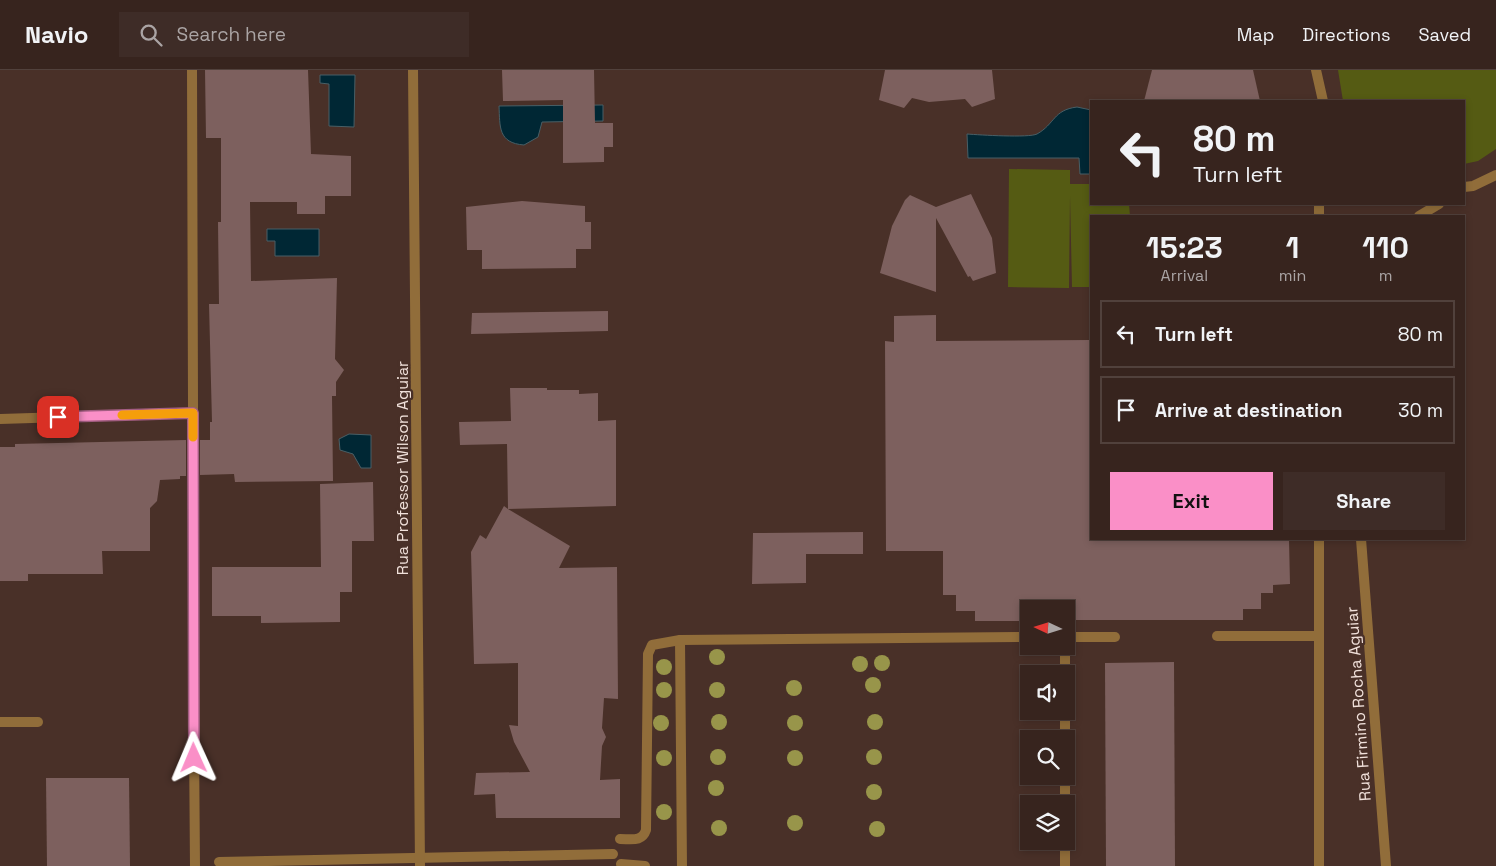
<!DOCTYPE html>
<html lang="en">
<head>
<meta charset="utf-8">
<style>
  body { margin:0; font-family:"Space Grotesk",sans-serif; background:#3e2c27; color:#f1f3f6; height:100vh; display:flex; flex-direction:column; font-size:19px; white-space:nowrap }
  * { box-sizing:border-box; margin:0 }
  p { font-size:16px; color:#aaa4a4 }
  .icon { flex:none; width:28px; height:28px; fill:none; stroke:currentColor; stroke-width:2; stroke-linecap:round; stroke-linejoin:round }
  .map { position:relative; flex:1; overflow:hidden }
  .panel { position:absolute; left:1090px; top:145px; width:375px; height:325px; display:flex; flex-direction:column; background:#37241e; border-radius:0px; box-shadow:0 2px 8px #0003,0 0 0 1px #51413c }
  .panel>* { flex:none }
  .guide { position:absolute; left:1090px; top:30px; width:375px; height:105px; border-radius:0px; box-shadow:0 2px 8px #0003,0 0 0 1px #51413c; background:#37241e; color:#f1f3f6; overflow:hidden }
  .needle { width:32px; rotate:274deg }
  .controls { position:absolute; left:1020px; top:530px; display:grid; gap:10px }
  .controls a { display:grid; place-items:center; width:55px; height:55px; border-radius:0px; background:#37241e; box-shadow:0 2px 8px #0003,0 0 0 1px #51413c; font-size:25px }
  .pin { position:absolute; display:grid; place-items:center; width:42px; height:42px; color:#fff; margin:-21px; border-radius:10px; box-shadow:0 2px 8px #0006 }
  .me { position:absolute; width:55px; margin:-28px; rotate:359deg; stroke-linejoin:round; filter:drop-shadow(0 0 4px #0008) }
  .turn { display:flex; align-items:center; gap:18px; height:105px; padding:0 20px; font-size:22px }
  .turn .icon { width:65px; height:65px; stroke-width:2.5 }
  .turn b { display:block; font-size:35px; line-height:42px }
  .eta { display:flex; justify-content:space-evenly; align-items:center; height:85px; text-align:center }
  .eta b { font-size:30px; font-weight:700; line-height:35px }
  .primary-button { display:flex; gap:10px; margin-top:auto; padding:10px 20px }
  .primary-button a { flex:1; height:58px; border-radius:0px; background:#fa8fc7; color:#111; font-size:20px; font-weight:700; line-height:58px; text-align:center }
  .primary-button a+a { background:#3e2c27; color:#f1f3f6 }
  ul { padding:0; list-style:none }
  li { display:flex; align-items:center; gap:15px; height:68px; margin:0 10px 8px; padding:0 10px; border:2px solid #51413c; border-radius:0px }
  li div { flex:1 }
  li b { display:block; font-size:19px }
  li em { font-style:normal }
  header { display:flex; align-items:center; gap:30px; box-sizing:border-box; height:70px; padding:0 25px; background:#37241e; border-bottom:1px solid #51413c }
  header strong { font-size:24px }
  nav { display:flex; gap:28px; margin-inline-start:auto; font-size:18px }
  .search { width:350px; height:45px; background:#3e2c27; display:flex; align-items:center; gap:12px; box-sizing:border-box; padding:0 18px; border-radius:0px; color:#aaa4a4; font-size:19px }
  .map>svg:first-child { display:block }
  .green { fill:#555b13 }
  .water { fill:#002734; stroke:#485f66 }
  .building { fill:#7d605e }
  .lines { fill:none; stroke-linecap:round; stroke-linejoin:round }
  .service { stroke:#916d3a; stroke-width:10 }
  .minor { stroke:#916d3a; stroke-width:10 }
  .tertiary { stroke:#916d3a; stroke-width:10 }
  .tree { fill:#98954a }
  .route-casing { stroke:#a25d81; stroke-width:12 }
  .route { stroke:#fa8fc7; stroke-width:9 }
  .slow { stroke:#f59e0b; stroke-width:9 }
  .labels { text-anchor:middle; stroke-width:4.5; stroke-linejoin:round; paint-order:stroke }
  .street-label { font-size:16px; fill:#f1e1db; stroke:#493028 }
</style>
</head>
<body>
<header>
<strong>Navio</strong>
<div class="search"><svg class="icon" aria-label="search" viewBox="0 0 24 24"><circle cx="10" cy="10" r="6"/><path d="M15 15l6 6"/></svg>Search here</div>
<nav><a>Map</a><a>Directions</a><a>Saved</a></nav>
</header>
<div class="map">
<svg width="1496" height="796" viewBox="0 0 1496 796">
  <rect width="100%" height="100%" fill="#493028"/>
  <g class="green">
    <path d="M1338,0H1496V79L1478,91L1464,94V31H1343Z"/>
    <path d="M1009,99L1070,100V114H1091V134H1129L1130,146H1091V217H1072L1070,126L1069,218L1008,217Z"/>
  </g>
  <g class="water">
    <path d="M320,5H355L354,57L329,56V14L320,13Z"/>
    <path d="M603,35V51L542,52L538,67L524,75C498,73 500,57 499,36Z"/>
    <path d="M1077,37L1091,40V104H1080L1079,88H968L967,64C980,65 1029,68 1037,64C1055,54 1053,40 1077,37Z"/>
    <path d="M267,159H319V186H275V171H267Z"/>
    <path d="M349,364L371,365V398H361L353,384L340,380L339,369Z"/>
  </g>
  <g class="building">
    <path d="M205,0H308L311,84L351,86V126H325V144H297V132H250L251,211L337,208L335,289L344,300L336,312V326H332L333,411L235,412L234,404L200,405V370H210V352H212L209,234H219L218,152H221V68H206Z"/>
    <path d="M502,0H594L595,53H613V77H604V92L563,93V30L503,31Z"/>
    <path d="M885,0H992L995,29L972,37L965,29L929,32L912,28L904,38L879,30Z"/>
    <path d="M1152,0H1253L1260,31H1144Z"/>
    <path d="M971,124L992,168L996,203L973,211L970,206L968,207L936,148V222L880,203L892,156L905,130L910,125L936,137Z"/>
    <path d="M522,131L585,136V152H591V179H576V198L482,199V180H467L466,137Z"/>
    <path d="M608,241V261L471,264L472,243Z"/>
    <path d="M936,245V271L1091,270V469H1289L1290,514L1273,515V523H1261V539H1243V550H1066V539H1029V551H975V541H956V525H943V481H886L885,271L894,272V246Z"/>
    <path d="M510,318H547V320H579V324L598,323V351L616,350V436L508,439L570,476L559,498L617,497L618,629L604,628L602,658L606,667L602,676L600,710L620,709V748H496L495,724L474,725L476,703L530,702L514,672L509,655L518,656V593L474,594L471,482L480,465L486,469L504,436L508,439L507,374L460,375L459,352L511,351Z"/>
    <path d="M186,370V406H180V409L160,410L157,431L150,438V481H102L103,504H28V511H0V377H15V374Z"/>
    <path d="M373,412L374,471H352V522H340V552L261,553V546H212V497H321L320,414Z"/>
    <path d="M863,462V484H806V513L752,514L753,463Z"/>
    <path d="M1174,592L1175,796H1106L1105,593Z"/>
    <path d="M46,708H129L130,796H47Z"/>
  </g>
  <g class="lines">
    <g class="service">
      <path d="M0,349L193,343"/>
      <path d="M1217,566H1318"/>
      <path d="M1066,567H1115"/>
      <path d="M680,570L682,796"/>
      <path d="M1065,576V604"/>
      <path d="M1065,641V669"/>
      <path d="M0,652H38"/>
      <path d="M194,670L195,796"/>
      <path d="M1065,706V734"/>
      <path d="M620,769C632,769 642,772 646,760L648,584L652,575L680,570L1029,567"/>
      <path d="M1065,771V796"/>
      <path d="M621,794L645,796"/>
    </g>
    <g class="minor">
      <path d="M192,0L194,670"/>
      <path d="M219,792L613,784"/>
    </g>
    <g class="tertiary">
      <path d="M413,0L420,796"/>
      <path d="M1316,0L1323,31"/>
      <path d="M1464,117L1473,116L1496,105"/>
      <path d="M1319,134V146"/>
      <path d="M1419,146L1439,134"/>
      <path d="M1319,469V796"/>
      <path d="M1361,469L1386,796"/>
    </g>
  </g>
  <g class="tree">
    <circle cx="717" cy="587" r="8"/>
    <circle cx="882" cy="593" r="8"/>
    <circle cx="860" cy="594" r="8"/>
    <circle cx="664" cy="597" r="8"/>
    <circle cx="873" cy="615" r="8"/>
    <circle cx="794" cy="618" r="8"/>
    <circle cx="664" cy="620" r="8"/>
    <circle cx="717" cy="620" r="8"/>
    <circle cx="719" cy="652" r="8"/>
    <circle cx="875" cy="652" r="8"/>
    <circle cx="661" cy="653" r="8"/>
    <circle cx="795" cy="653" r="8"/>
    <circle cx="718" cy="687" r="8"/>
    <circle cx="874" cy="687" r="8"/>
    <circle cx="664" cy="688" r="8"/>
    <circle cx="795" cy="688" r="8"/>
    <circle cx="716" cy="718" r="8"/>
    <circle cx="874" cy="722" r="8"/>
    <circle cx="664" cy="742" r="8"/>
    <circle cx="795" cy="753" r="8"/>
    <circle cx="719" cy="758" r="8"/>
    <circle cx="877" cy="759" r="8"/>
  </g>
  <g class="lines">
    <g class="route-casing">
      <path id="route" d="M58,347L193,343L194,688"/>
    </g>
    <use href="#route" class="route"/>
    <path class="slow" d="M122,345L193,343V367"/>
  </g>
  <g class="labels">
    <g class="street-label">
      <text transform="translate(402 398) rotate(-90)" y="6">Rua Professor Wilson Aguiar</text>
      <text transform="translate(1358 634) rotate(-94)" y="6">Rua Firmino Rocha Aguiar</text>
    </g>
  </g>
</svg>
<div class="controls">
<a><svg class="needle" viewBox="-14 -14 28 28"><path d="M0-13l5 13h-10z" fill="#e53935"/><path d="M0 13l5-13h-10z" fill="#aaa4a4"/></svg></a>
<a><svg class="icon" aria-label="sound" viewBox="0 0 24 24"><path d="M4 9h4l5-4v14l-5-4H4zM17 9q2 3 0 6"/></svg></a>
<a><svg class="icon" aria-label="search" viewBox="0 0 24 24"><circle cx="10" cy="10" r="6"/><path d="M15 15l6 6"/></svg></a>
<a><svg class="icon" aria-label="layers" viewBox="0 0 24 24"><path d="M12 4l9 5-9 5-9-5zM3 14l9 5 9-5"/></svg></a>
</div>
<div class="pin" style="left:58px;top:347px;background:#d93025"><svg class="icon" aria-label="arrive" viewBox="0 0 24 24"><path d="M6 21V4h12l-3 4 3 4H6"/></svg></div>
<svg class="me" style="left:194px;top:688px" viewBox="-20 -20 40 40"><path d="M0-17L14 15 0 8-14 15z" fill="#fa8fc7" stroke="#fff" stroke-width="4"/></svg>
<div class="guide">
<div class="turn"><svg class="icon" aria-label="left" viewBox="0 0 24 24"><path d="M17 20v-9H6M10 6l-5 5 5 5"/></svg><div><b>80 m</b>Turn left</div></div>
</div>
<section class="panel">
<div class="eta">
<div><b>15:23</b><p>Arrival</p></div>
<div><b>1</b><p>min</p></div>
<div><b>110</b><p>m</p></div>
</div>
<ul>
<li><svg class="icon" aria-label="left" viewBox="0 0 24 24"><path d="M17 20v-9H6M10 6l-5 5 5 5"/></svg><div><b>Turn left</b></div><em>80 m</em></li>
<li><svg class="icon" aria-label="arrive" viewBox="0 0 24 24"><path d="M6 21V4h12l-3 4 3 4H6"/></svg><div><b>Arrive at destination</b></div><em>30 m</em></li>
</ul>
<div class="primary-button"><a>Exit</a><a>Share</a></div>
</section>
</div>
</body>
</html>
